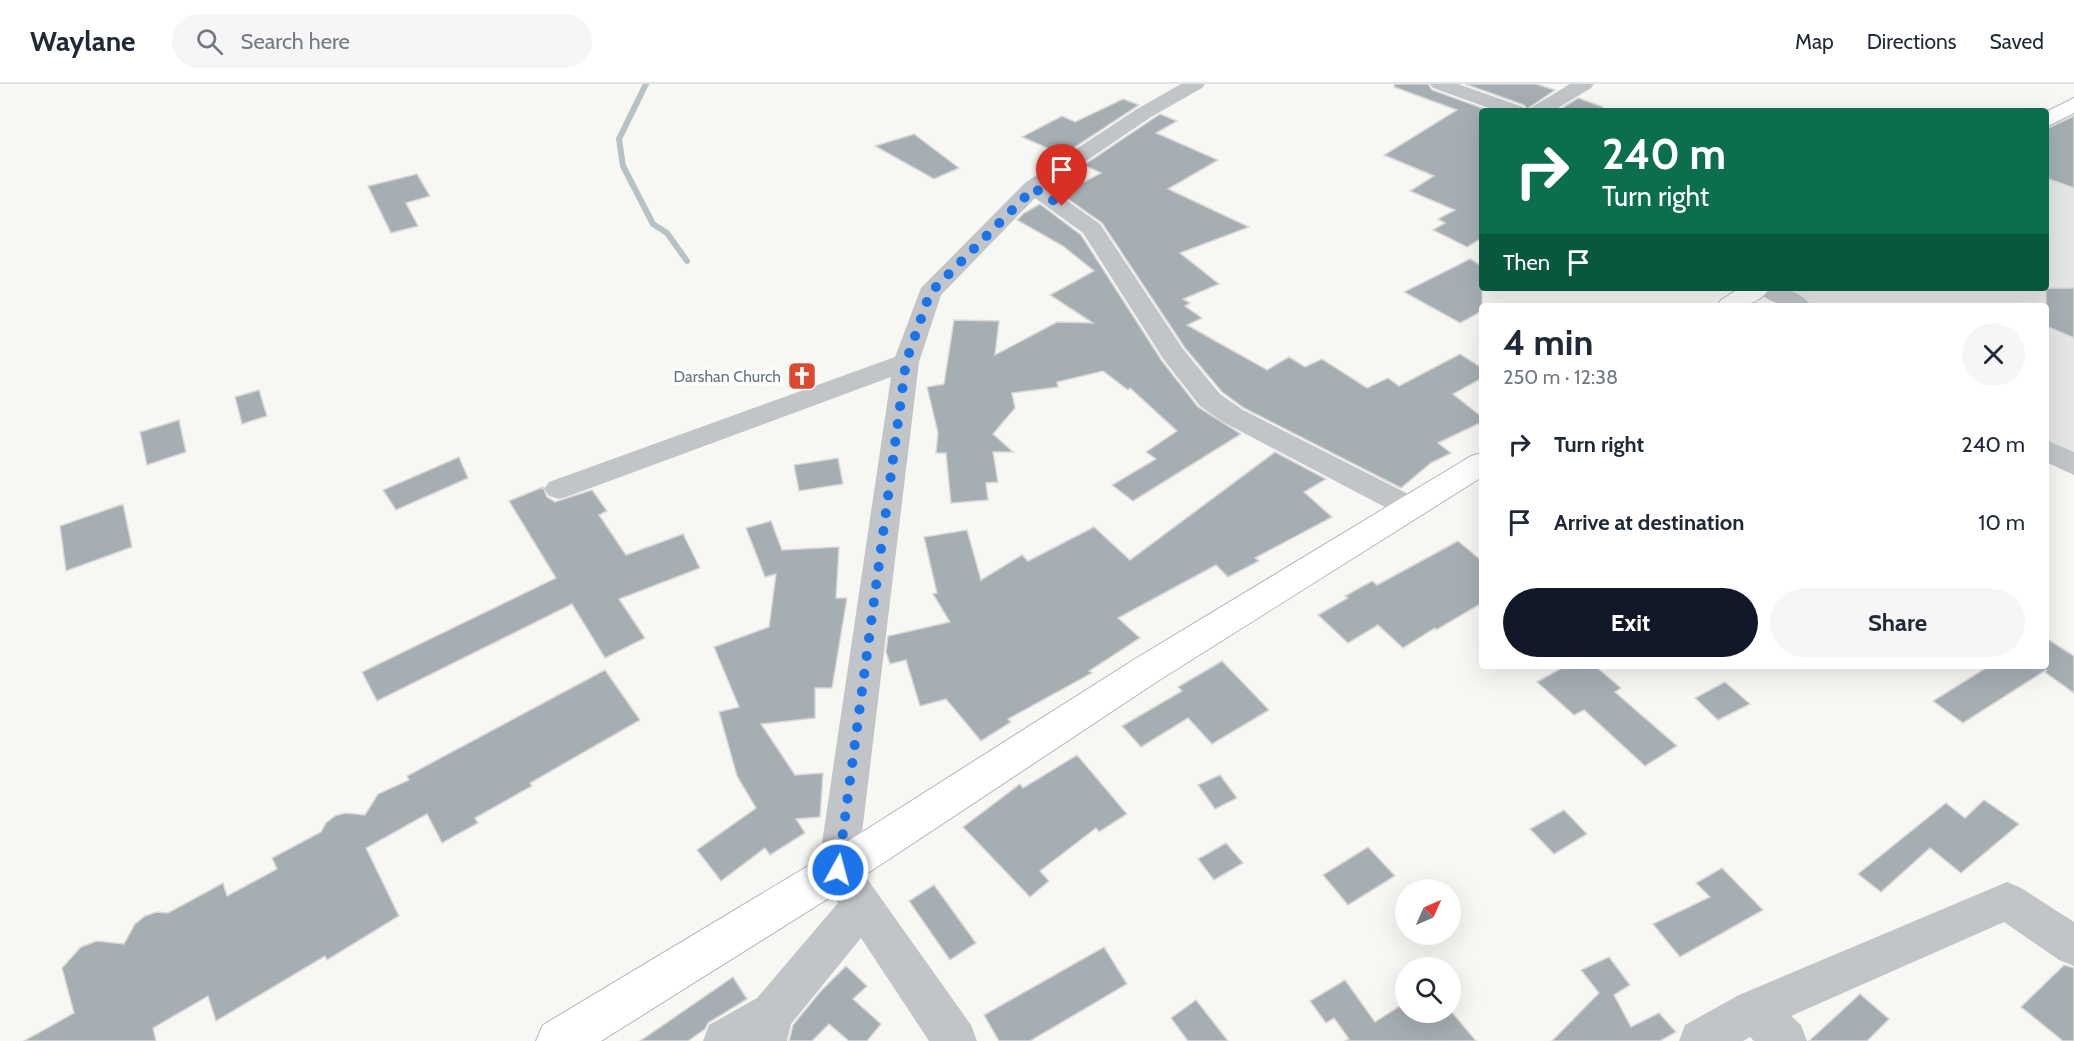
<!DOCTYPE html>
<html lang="en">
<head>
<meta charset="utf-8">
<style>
  body { margin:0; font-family:Cabin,sans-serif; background:#f6f6f7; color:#1f2937; height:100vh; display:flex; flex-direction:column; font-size:22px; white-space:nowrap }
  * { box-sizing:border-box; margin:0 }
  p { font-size:20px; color:#747a83 }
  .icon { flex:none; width:33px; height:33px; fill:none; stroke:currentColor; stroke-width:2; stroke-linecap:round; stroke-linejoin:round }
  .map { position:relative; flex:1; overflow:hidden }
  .side { position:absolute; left:1479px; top:219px; width:570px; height:366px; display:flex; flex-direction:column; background:#fff; border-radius:6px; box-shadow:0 6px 24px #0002 }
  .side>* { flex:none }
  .hud { position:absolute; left:1479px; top:24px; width:570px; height:183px; border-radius:6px; box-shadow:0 6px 24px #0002; background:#0b6e4f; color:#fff; overflow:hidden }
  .needle { width:39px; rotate:45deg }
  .controls { position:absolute; left:1395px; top:795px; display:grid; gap:12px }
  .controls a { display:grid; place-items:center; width:66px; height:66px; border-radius:50%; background:#fff; box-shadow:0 6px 24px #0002; font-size:30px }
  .pin { position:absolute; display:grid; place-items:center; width:51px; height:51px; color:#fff; margin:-62px -26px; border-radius:50% 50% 50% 0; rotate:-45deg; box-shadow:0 0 6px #0007 }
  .pin .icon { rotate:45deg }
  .me { position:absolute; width:66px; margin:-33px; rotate:7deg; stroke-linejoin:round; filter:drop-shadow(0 0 4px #0008) }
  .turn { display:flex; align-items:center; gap:21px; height:126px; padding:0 24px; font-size:27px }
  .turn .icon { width:78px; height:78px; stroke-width:2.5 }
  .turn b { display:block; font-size:42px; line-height:51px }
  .then { display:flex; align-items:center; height:57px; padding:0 24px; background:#0003; gap:12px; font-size:22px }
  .round { display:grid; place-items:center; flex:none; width:63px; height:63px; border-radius:32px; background:#f6f6f7 }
  .summary { display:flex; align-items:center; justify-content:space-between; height:102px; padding:0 24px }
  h1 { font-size:36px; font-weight:800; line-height:45px }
  .action { display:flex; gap:12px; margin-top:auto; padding:12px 24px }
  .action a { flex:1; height:69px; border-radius:36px; background:#111827; color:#fff; font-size:24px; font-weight:800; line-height:69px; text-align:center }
  .action a+a { background:#f6f6f7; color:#1f2937 }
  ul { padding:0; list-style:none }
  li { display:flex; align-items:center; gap:18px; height:78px; padding:0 24px }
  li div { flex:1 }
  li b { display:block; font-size:22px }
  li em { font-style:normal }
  header { display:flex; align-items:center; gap:36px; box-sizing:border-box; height:84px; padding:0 30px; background:#fff; border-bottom:2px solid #e0e1e3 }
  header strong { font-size:28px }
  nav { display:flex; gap:33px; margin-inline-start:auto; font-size:21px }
  .search { width:420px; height:54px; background:#f6f6f7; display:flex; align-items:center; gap:15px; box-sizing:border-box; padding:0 21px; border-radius:33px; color:#747a83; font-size:22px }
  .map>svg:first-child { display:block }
  .built { fill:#e5e7e5 }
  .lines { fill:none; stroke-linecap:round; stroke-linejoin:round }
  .stream { stroke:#b6c3c6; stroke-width:6 }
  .building { fill:#a5afb3; stroke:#d9d8d7; stroke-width:1.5 }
  .primary-casing { stroke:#b2b8bb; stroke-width:2 }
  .street { fill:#c1c5c8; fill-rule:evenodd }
  .primary { fill:#fff; fill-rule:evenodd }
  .route { stroke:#1a73e8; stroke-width:10; stroke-dasharray:0 18 }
  .labels { text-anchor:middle; stroke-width:6; stroke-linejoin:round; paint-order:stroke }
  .poi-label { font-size:16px; fill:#63757e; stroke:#fff; text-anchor:end }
</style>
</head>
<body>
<header>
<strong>Waylane</strong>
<div class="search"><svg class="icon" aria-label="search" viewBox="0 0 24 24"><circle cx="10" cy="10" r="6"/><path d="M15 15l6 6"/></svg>Search here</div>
<nav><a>Map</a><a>Directions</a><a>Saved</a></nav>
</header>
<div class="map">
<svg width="2074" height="957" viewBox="0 0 2074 957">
  <rect width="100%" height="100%" fill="#f7f7f4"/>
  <path class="built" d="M2074,20V381L2046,365V222H1799L1768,204H2046V37Z"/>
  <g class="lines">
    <path class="stream" d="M646,0L619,55L623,82L653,140L667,149L687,177"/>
  </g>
  <g class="building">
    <path d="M1395,0H1428L1432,6L1482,24V154L1467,163L1433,146L1445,139L1438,135L1455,126L1410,107L1434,92L1384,71L1457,26L1394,3Z"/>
    <path d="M1465,0H1536L1555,6L1527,25L1524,21Z"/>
    <path d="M1578,14L1603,23L1602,27H1557Z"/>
    <path d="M1123,15L1139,21L1063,71L1022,53L1062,32L1075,38Z"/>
    <path d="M1160,30L1177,37L1156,49L1218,76L1168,105L1249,143L1180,169L1219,200L1183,215L1190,219L1185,222L1202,234L1187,241L1267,286L1289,273L1305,283L1322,275L1367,304L1388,294L1399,302L1460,270L1482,284V294L1453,310L1482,333V338L1438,359L1451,369L1431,379L1401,404L1244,324L1222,308L1185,264L1102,139L1061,110L1101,89L1084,81Z"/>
    <path d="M2074,32V104L2046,94V45Z"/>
    <path d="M914,50L959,84L934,95L875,62Z"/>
    <path d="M417,90L430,112L406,119L418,142L391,149L368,102Z"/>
    <path d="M1040,120L1081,151L1162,277L1198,323L1241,350L1133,417L1112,401L1156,375L1146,368L1177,347L1130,304L1128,306L1103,287L1057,298L1058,303L1012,309L1015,324L993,350L1013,368H993L998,398L986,399L988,416L951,419L946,369H936L938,349L927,303L944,300L954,236L999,237L995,271L1057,238L1093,239L1050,211L1094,187L1063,162L1017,136L1024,129Z"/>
    <path d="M1470,175L1482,182V227L1460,239L1404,208Z"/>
    <path d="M2046,204H2074V254L2046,242Z"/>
    <path d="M259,306L267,332L242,340L235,313Z"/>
    <path d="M179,336L186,368L147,381L140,348Z"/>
    <path d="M1275,368L1326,395L1304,408L1332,433L1255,474L1259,477L1228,493L1216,481L1118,534L1140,554L1089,587L1092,589L1008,635L1011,638L981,657L946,615L920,622L906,576L890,580L886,568L888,552L950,538L933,510L937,509L924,453L967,446L981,496L1022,471L1028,477L1094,443L1130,476Z"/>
    <path d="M459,373L468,394L396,426L383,406Z"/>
    <path d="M838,374L843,400L799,407L794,381Z"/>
    <path d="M543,403L547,413L555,418L592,406L607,427L599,431L626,471L683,450L700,484L619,515L645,554L605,574L572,520L377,617L362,588L556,494L509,417Z"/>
    <path d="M123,420L132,463L66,487L60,442Z"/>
    <path d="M771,437L782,466L839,463L836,514H847L832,604H815V634L761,640L795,691L823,689L820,733L796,735L805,749L770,771L765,764L721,797L697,766L756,724L737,692L719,628L739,623L714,563L769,543L776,490L765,493L746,444Z"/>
    <path d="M1458,457L1482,477V519L1436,546L1435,544L1403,564L1378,541L1348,559L1318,531L1348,514L1345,512L1372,497L1377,501Z"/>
    <path d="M2046,554L2074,572V609L2046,589V586L1963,639L1933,617L1989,582H2046Z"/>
    <path d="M1222,577L1269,626L1212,660L1188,634L1141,663L1122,642L1182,607L1178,603Z"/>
    <path d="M1565,582H1595L1621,604L1615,608L1677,662L1645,682L1584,626L1574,631L1537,598Z"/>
    <path d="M605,586L640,636L530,699L532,702L475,734L478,739L442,759L427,730L366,764L399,832L327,876L325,872L216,937L208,912L153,944L156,957H24L74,929L62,884L81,863L97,857L124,860L135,840L145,832L157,828L168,829L223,799L227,812L277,785L272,774L321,748L326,739L335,732L345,729L365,731L378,710L409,696L407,692Z"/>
    <path d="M1725,598L1750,620L1718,636L1695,614Z"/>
    <path d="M1077,671L1127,730L1099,748L1096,744L1040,787L1049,797L1030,813L963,743L1020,700L1023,704Z"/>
    <path d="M1220,691L1237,714L1215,725L1198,701Z"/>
    <path d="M1984,716L2019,740L1961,789L1930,764L1881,808L1858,790L1946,719L1965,734Z"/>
    <path d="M1564,726L1587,750L1554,770L1530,745Z"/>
    <path d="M1226,759L1243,779L1214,796L1198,775Z"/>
    <path d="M1368,763L1395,792L1348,821L1323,791Z"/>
    <path d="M1722,784L1763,826L1680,873L1653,840L1710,813L1696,799Z"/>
    <path d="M934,801L976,859L950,876L909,817Z"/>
    <path d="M1104,863L1127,900L1030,957H999L984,931Z"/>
    <path d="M1609,873L1630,901L1614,911L1631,943L1659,929L1676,948L1660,957H1552L1599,909L1581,886Z"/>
    <path d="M2064,881L2074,884V957H2063L2021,923Z"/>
    <path d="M846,882L867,902L853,915L881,940L867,957H849L829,940L812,957H789L793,941L820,908Z"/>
    <path d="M733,893L747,915L708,939L705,945L688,957H640Z"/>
    <path d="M1345,896L1375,938L1406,918V928H1450V926L1476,957H1345L1349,955L1334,934L1326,939L1310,917Z"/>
    <path d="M1860,910L1889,935L1867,957H1809Z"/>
    <path d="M1196,916L1228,957H1188L1171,934Z"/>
  </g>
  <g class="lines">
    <g class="primary-casing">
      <g id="primary">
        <path d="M2074,14V29L2046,43V28Z"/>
        <path d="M1740,204H1770C1756,224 1739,222 1717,222L1721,216Z"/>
        <path d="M1482,369V393L1161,595L853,799L601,957H536L543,941L823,773L1135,575L1471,372Z"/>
      </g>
    </g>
    <g class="street">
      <path d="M1181,0H1205L1202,4L1151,33L1048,103L1100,140L1183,265L1220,310L1243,326L1422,417L1426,424L1422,431L1411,435L1400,431L1223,338L1200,322L1164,276L1083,149L1035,114L941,211L919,278L858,782L971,941L977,957H929L861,854L791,940L787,957H703L709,941L757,914L838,819L818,786L891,293L569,412L559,415L549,412L544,405L549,398L895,273L921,204L1026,98L1137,25Z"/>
      <path d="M1430,0H1458L1523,23L1526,27H1497L1433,4Z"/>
      <path d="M1570,0H1594L1591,4L1553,27H1529L1532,23Z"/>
      <path d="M1756,204C1776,204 1798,203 1811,222C1791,222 1769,223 1756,204Z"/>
      <path d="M2046,356L2074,368V391L2046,378Z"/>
      <path d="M2007,798L2021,804L2074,838V882L2059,876L2004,838L1791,932L1801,941L1807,957H1754L1750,953L1743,957H1679L1685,941L1739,911Z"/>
    </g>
    <use href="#primary" class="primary"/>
  </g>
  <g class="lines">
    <path class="route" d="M838,786L906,278L930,209L1034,104L1062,122"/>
  </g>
  <defs>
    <g id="church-square" transform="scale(1.5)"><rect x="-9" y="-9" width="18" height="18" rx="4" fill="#db4930" stroke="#fff"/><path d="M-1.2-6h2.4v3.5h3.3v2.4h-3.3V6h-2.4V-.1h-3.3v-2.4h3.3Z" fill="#fff"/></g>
  </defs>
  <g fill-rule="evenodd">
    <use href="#church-square" x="802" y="292"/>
  </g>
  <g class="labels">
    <g class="poi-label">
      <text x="781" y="298">Darshan Church</text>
    </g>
  </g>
</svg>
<div class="controls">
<a><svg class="needle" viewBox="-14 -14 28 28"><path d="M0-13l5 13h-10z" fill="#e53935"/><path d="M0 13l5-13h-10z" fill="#747a83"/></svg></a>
<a><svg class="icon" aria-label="search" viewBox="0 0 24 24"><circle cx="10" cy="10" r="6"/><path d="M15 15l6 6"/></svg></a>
</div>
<div class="pin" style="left:1062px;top:122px;background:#d93025"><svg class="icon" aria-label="arrive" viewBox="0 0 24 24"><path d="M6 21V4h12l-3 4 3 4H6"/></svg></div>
<svg class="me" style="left:838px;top:786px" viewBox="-20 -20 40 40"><circle r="17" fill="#1a73e8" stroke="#fff" stroke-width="3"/><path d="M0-11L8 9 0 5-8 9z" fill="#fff"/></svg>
<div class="hud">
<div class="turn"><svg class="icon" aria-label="right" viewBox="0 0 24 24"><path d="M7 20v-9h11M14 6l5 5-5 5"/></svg><div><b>240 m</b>Turn right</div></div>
<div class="then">Then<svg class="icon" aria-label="arrive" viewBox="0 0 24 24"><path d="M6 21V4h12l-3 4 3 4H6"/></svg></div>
</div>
<section class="side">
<div class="summary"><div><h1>4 min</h1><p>250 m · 12:38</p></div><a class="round"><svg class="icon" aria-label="close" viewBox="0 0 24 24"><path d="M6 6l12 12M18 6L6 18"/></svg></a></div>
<ul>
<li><svg class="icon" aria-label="right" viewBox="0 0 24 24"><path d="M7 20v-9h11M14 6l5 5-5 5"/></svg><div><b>Turn right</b></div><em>240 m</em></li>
<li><svg class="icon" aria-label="arrive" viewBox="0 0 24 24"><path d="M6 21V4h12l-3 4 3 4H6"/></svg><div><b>Arrive at destination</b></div><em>10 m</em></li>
</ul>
<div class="action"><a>Exit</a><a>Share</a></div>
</section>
</div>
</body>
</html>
